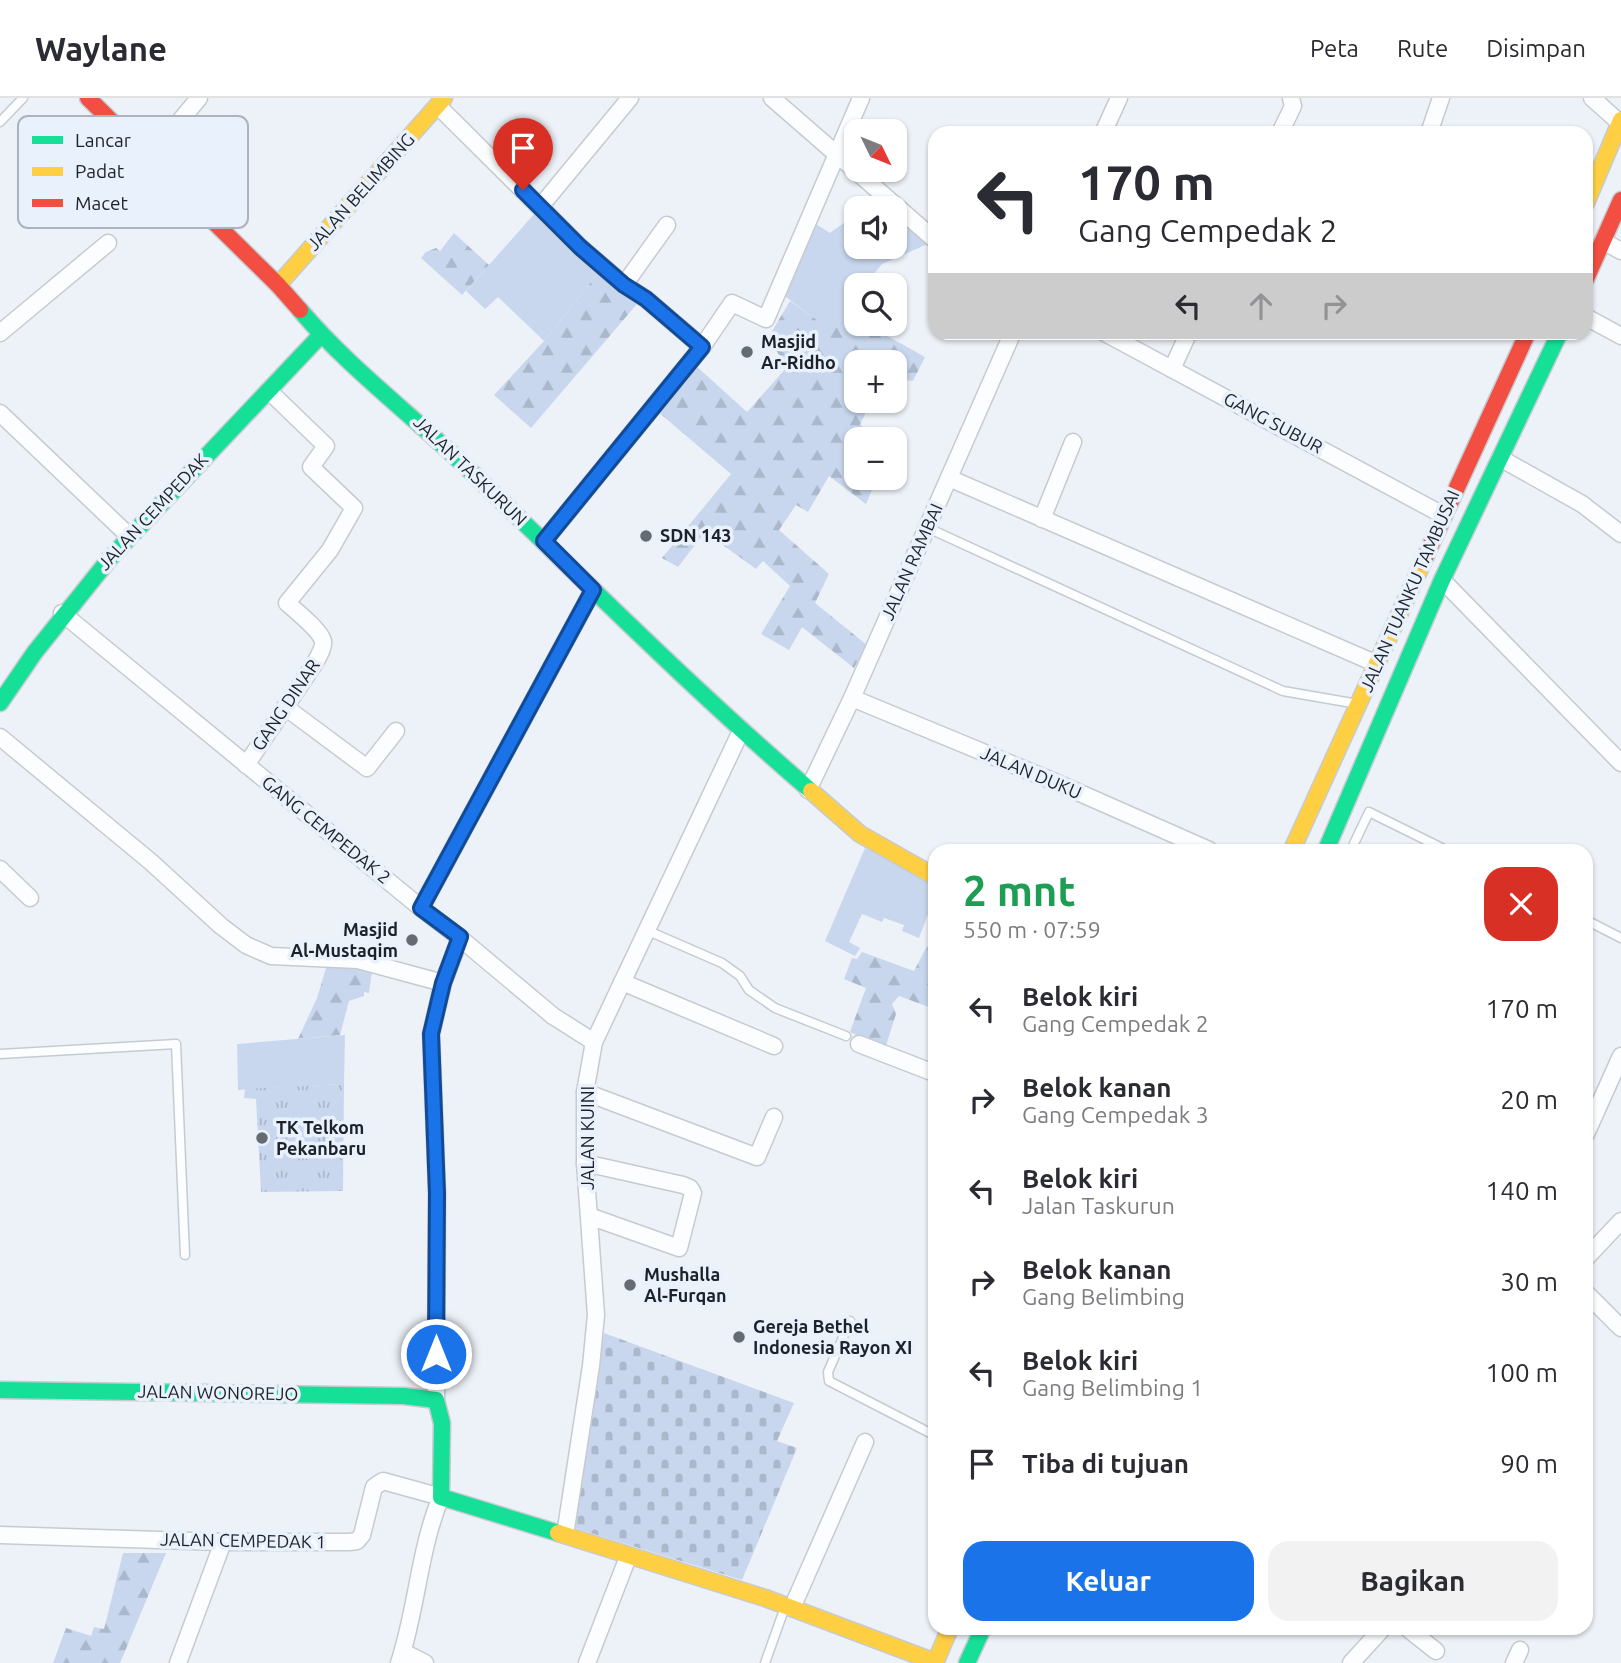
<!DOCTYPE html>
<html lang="id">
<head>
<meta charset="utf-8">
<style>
  body { margin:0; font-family:Ubuntu,sans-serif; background:#f2f2f3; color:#2b2b33; height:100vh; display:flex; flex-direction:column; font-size:26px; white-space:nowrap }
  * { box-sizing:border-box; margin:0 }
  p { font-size:23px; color:#7c7c81 }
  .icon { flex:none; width:38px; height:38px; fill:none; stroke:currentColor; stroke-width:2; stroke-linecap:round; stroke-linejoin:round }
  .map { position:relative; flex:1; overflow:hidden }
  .panel { position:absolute; left:928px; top:746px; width:665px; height:791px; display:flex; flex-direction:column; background:#fff; border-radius:21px; box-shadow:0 2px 5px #0004 }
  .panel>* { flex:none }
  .hud { position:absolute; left:928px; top:28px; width:665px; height:214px; border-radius:21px; box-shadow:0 2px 5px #0004; background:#fff; color:#2b2b33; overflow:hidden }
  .needle { width:46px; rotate:133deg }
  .buttons { position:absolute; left:844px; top:21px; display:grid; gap:14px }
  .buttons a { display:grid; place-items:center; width:63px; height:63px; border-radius:14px; background:#fff; box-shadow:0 2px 5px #0004; font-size:35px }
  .pin { position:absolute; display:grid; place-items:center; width:60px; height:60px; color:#fff; margin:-72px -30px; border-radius:50% 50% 50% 0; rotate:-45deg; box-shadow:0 0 7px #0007 }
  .pin .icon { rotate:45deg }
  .me { position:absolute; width:77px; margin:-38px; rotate:0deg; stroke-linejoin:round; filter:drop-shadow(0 0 5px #0008) }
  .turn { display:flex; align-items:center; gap:24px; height:147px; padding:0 35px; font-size:32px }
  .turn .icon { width:91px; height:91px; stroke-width:2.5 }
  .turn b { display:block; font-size:49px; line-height:60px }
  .lanes { display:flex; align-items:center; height:66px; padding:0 35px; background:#0003; justify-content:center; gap:35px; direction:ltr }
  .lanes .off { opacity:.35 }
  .round { display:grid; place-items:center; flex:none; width:74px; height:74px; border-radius:21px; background:#f2f2f3 }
  .overview { display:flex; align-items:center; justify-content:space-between; height:119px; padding:0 35px }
  h1 { font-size:42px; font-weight:700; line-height:52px; color:#1e9e55 }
  .cta { display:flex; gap:14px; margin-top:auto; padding:14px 35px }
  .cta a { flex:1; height:80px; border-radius:21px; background:#1a73e8; color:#fff; font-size:28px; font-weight:700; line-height:80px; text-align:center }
  .cta a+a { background:#f2f2f3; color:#2b2b33 }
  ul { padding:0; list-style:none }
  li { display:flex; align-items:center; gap:21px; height:91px; padding:0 35px }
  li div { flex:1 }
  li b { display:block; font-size:26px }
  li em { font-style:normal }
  header { display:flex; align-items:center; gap:42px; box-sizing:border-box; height:98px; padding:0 35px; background:#fff; border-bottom:2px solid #e1e1e2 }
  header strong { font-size:33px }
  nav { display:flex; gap:38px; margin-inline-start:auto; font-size:24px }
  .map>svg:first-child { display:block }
  .grass { fill:#c8d7ed }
  .forest { fill:url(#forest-firs) }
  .cemetery { fill:url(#cemetery-stones) }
  .park { fill:url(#park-tufts) }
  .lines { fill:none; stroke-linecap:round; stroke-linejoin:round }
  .lane-casing { stroke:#c6cbd1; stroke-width:11 }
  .street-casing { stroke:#c6cbd1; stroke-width:19 }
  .fast-casing { stroke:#c6cbd1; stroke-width:19 }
  .slow-casing { stroke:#c6cbd1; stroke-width:19 }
  .jam-casing { stroke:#c6cbd1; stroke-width:19 }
  .lane { stroke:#fcfdfe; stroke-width:8 }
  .street { stroke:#fcfdfe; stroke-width:16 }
  .fast { stroke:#16e098; stroke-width:16 }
  .slow { stroke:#ffcf43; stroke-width:16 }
  .jam { stroke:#f24e42; stroke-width:16 }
  .route-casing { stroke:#114b97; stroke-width:18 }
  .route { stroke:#1a73e8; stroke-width:12 }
  .poi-dot { fill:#666b71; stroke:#e9f1fc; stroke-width:2.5 }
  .labels { text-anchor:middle; stroke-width:7; stroke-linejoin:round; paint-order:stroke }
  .street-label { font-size:18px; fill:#1d2229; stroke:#e9f1fc }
  .poi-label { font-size:18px; font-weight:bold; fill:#1d2229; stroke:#e9f1fc; text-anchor:start }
  .key { fill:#e9f1fc; stroke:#acb3bd; stroke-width:2 }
  .key-label { font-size:19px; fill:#1d2229 }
</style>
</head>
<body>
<header>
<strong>Waylane</strong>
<nav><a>Peta</a><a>Rute</a><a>Disimpan</a></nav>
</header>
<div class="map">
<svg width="1621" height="1565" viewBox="0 0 1621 1565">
  <defs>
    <pattern id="forest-firs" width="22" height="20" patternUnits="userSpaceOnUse" patternTransform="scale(1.75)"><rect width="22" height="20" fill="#c8d7ed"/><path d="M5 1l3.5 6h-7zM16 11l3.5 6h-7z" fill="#abb8cb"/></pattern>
    <pattern id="cemetery-stones" width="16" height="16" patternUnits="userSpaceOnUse" patternTransform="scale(1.75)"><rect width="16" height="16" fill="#c8d7ed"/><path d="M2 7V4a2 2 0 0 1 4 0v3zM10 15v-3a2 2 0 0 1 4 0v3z" fill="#abb8cb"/></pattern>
    <pattern id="park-tufts" width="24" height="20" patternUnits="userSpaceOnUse" patternTransform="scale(1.75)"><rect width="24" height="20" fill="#c8d7ed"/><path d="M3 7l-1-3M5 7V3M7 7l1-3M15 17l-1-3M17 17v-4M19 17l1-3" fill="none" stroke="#abb8cb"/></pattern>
  </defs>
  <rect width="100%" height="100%" fill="#edf2f8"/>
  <g class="grass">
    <path d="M536,114L599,174L544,243L498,199L485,211L466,193Z"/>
    <path d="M856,116V149H894V117L930,145L882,166L865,187H856V199L846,211V215L831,233L778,193L808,121L830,135Z"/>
    <path d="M865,750L934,784V800L919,840L902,833L904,827L884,820L882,824L862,816L849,844L860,850L855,858L825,843Z"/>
    <path d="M345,937L344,986L238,992L237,946Z"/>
  </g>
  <g class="forest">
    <path d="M454,135L489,167L462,197L421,160L426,154L436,150L440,153Z"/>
    <path d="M599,174L637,206L531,330L494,297L544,243Z"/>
    <path d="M790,203L831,232L846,215L856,220V226H866L925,259L913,283L894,281V264H856V303H871L860,327L886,341H856V380H877L866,406L829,378L808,414L796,407L779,432L829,476L815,505L867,547L854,570L802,529L789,552L761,536L790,488L763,463L756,471L705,434L678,469L662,460L731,376L657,313L695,267L747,314L787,269L768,240Z"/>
    <path d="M927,848L934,852V911L899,898L892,906L896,916L885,951L850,934L866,890L844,881L852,860L857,861L862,854L914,873Z"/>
    <path d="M327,867L372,873L369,895L364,894V898L349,903L340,937L298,941L317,900Z"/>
    <path d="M123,1455H166L120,1565H53L66,1530L91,1538L94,1529L104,1531Z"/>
  </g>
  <path class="cemetery" d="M604,1235L794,1305L777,1343L797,1350L742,1482L568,1428Z"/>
  <path class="park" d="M344,986L343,1093L261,1094L256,1001L244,1000L245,991Z"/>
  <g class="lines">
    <g class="lane-casing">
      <g id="lane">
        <path d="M0,24L23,0"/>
        <path d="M928,430L1283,593L1352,605"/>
        <path d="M1351,752L1369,714L1446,752"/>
        <path d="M1586,822L1621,840"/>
        <path d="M646,832L722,865L740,878L749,892L775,910L846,938"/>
        <path d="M0,956L176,946L185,1157"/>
        <path d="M850,1223L828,1274L829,1283L934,1337"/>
        <path d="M765,1565L785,1509"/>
      </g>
    </g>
    <g class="street-casing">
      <g id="street">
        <path d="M772,0L934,141"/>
        <path d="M1592,0L1620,25"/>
        <path d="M438,8L580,149L624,187L646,201L702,249"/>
        <path d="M1103,35L1119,0"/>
        <path d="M1280,35L1293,8L1291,0"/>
        <path d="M1429,35L1441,0"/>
        <path d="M150,59L199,0"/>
        <path d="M540,109L630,0"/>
        <path d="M1603,143L1621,153"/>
        <path d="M624,187L667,127"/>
        <path d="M1586,219L1621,238"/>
        <path d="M1103,234L1443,417"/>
        <path d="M0,235L108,145"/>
        <path d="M1172,271L1189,234"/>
        <path d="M0,315L128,437"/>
        <path d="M1500,360L1582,406L1621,436"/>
        <path d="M949,380L1377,566"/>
        <path d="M1042,421L1073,344"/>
        <path d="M544,443L702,249L732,205L766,221L861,0"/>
        <path d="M1442,482L1621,665"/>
        <path d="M62,515L421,810L460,840L553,918L594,944"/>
        <path d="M852,600L1055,684L1209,752"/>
        <path d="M285,609L367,670L396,633"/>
        <path d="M0,639L151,764L221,828L246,847L271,858L358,862L443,885"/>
        <path d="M246,667L315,565C318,559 324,550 323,543C320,532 296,513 287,505L330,452L354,410L311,369L326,348L269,293"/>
        <path d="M808,692L852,600L1013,234"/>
        <path d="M0,771L30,800"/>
        <path d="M421,810L593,492"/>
        <path d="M622,884L774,948"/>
        <path d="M859,946L934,975"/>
        <path d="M585,994L757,1059L774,1019"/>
        <path d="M1586,1036L1621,958"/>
        <path d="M585,1065L683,1087L690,1090L693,1095L679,1150L589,1118"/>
        <path d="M1586,1160L1621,1123"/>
        <path d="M1586,1195L1621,1230"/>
        <path d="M436,1302L437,1095L431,936L443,885L460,840"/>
        <path d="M0,1437L223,1444H349L357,1443L362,1437L374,1389L383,1383L441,1399C419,1451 417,1511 399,1565"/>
        <path d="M565,1437L591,1268L596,1217L585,1065V994L594,944L741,633"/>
        <path d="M792,1510L865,1344"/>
        <path d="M1407,1530L1436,1553"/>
        <path d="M403,1554L425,1565"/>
        <path d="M178,1565L223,1444"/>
        <path d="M587,1565L628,1459"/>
        <path d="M1351,1565L1383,1530"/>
        <path d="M1514,1565L1520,1552"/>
      </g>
    </g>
    <g class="fast-casing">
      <g id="fast">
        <path d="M300,212C349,270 411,316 466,369C580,478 691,590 811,693"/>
        <path d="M0,605L35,554L111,459L321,237"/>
        <path d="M1326,752L1442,482L1560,234"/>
        <path d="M0,1292L404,1298L436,1302L442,1325L441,1399L558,1435"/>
        <path d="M967,1565L983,1530"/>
      </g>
    </g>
    <g class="slow-casing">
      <g id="slow">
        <path d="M1586,105L1621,22"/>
        <path d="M278,187L444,0"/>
        <path d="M811,693L860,736L934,778"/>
        <path d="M1292,752L1423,464"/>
        <path d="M558,1435L765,1500L935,1564"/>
        <path d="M935,1565L950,1530"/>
      </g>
    </g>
    <g class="jam-casing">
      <g id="jam">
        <path d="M88,0L278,187L300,212"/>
        <path d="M1586,181L1621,102"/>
        <path d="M1423,464L1528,234"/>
      </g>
    </g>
    <use href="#lane" class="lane"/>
    <use href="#street" class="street"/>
    <use href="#fast" class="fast"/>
    <use href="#slow" class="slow"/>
    <use href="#jam" class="jam"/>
  </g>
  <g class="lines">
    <g class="route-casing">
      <path id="route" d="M436,1256L437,1095L431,936L443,885L460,839L421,810L593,492L544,443L702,249L646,201L624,187L580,149L523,92"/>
    </g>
    <use href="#route" class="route"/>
  </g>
  <g class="poi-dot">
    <circle cx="747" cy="254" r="7"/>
    <circle cx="646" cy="438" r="7"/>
    <circle cx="412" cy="842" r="7"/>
    <circle cx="262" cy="1040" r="7"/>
    <circle cx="630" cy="1187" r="7"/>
    <circle cx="739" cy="1239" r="7"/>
  </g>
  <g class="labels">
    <g class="street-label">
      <text transform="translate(361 94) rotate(-48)" y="6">JALAN BELIMBING</text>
      <text transform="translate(1273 325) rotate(28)" y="6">GANG SUBUR</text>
      <text transform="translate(470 373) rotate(44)" y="6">JALAN TASKURUN</text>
      <text transform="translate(153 414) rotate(-47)" y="6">JALAN CEMPEDAK</text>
      <text transform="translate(912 464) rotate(-66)" y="6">JALAN RAMBAI</text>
      <text transform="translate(1410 493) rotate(-66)" y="6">JALAN TUANKU TAMBUSAI</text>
      <text transform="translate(286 607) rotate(-56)" y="6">GANG DINAR</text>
      <text transform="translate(1031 675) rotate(23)" y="6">JALAN DUKU</text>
      <text transform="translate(326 732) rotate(39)" y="6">GANG CEMPEDAK 2</text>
      <text transform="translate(588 1040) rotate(-90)" y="6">JALAN KUINI</text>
      <text transform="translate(218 1295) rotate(1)" y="6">JALAN WONOREJO</text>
      <text transform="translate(243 1443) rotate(1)" y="6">JALAN CEMPEDAK 1</text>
    </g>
    <g class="poi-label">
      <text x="761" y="250">Masjid<tspan x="761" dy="21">Ar-Ridho</tspan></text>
      <text x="660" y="444">SDN 143</text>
      <text x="398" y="838" text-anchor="end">Masjid<tspan x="398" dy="21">Al-Mustaqim</tspan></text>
      <text x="276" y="1036">TK Telkom<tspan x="276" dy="21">Pekanbaru</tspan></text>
      <text x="644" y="1183">Mushalla<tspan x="644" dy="21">Al-Furqan</tspan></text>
      <text x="753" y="1235">Gereja Bethel<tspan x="753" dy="21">Indonesia Rayon XI</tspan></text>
    </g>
  </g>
  <rect x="18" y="18" width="230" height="112" rx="10" class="key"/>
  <rect x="32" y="38" width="31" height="8" fill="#16e098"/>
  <rect x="32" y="69" width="31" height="9" fill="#ffcf43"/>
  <rect x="32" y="101" width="31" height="8" fill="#f24e42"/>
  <g class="key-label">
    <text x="75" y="49">Lancar</text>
    <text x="75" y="80">Padat</text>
    <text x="75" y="112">Macet</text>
  </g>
</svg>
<div class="buttons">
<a><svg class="needle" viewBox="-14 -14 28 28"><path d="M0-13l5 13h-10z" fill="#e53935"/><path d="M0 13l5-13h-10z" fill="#7c7c81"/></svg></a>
<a><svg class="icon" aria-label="sound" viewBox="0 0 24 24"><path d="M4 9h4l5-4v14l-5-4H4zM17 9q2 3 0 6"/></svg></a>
<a><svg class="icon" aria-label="search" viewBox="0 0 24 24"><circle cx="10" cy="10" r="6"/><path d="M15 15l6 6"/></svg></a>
<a>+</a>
<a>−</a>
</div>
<div class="pin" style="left:523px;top:92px;background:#d93025"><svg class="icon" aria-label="arrive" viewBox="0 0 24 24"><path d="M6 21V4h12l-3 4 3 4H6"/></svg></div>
<svg class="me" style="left:436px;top:1256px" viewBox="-20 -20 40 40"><circle r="17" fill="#1a73e8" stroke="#fff" stroke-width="3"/><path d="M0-11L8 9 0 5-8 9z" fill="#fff"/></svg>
<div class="hud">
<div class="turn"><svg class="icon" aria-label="left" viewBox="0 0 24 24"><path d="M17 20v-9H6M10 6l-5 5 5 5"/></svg><div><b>170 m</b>Gang Cempedak 2</div></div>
<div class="lanes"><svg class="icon" aria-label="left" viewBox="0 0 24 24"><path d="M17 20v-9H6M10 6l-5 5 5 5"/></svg><svg class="icon off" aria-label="ahead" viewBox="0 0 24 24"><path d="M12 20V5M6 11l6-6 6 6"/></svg><svg class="icon off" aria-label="right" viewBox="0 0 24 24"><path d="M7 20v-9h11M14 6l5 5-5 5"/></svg></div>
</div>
<section class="panel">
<div class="overview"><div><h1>2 mnt</h1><p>550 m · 07:59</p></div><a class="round" style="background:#d93025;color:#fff"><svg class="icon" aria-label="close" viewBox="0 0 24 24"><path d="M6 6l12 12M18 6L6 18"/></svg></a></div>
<ul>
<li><svg class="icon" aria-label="left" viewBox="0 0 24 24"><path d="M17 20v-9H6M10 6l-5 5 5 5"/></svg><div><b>Belok kiri</b><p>Gang Cempedak 2</p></div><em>170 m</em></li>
<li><svg class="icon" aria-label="right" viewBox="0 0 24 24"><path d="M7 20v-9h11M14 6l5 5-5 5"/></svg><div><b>Belok kanan</b><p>Gang Cempedak 3</p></div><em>20 m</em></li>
<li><svg class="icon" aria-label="left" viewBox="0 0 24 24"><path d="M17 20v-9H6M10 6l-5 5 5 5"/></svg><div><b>Belok kiri</b><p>Jalan Taskurun</p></div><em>140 m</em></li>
<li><svg class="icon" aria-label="right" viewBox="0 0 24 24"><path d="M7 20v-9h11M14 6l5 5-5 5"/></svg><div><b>Belok kanan</b><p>Gang Belimbing</p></div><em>30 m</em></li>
<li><svg class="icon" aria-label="left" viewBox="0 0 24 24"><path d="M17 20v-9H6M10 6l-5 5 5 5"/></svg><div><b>Belok kiri</b><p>Gang Belimbing 1</p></div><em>100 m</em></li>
<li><svg class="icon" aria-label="arrive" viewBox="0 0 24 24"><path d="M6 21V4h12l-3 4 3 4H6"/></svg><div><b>Tiba di tujuan</b></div><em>90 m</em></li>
</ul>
<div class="cta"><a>Keluar</a><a>Bagikan</a></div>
</section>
</div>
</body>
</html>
